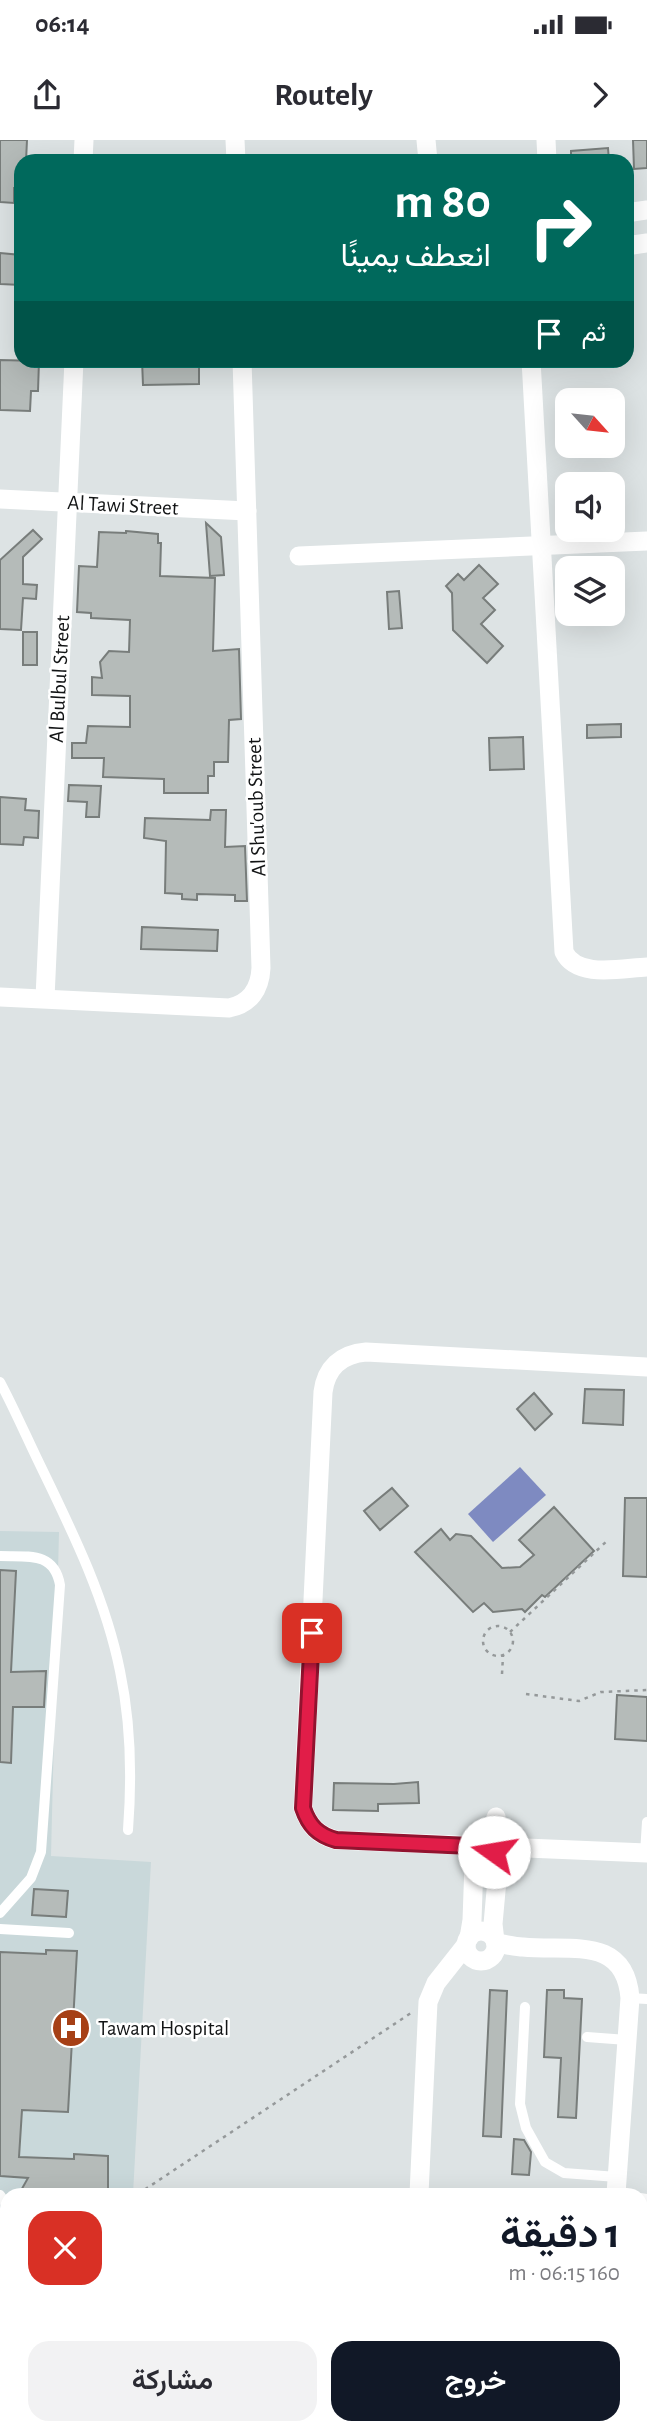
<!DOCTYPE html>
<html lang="ar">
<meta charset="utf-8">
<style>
:root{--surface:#fff;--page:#f2f2f3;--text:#2b2b33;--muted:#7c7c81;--accent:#111827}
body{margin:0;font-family:"Alegreya Sans",Vazirmatn,sans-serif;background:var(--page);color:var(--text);direction:rtl;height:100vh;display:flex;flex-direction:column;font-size:26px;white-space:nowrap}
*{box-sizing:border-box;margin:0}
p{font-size:23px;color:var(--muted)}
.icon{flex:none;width:38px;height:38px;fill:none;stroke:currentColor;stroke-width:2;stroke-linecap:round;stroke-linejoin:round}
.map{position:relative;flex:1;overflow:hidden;direction:ltr}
.sheet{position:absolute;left:0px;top:2048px;width:648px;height:247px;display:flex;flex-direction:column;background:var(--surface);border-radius:21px 21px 0 0;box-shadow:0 7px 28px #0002;direction:rtl}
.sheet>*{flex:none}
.top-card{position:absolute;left:14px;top:14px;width:620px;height:214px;border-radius:21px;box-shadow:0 7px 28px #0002;direction:rtl;background:#00695c;color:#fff;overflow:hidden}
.needle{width:46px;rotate:117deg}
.tools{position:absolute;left:555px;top:248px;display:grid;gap:14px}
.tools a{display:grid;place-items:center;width:70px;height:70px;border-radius:14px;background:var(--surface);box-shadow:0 7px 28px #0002;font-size:35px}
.pin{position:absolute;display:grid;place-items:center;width:60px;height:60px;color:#fff;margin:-30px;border-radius:14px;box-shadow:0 4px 10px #0006}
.me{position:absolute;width:77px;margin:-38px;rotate:283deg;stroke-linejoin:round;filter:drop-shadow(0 0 5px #0008)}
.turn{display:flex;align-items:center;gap:24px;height:147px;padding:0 28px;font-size:32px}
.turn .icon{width:91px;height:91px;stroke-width:2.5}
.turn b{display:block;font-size:49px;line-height:60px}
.then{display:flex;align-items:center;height:66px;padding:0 28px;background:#0003;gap:14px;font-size:26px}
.round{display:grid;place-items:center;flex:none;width:74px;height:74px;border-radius:21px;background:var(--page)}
.summary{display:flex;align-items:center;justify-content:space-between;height:119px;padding:0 28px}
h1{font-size:42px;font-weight:600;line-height:52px;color:var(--accent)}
.action{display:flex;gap:14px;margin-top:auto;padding:14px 28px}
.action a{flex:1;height:80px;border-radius:21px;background:var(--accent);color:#fff;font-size:28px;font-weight:600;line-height:80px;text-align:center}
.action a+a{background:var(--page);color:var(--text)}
.status{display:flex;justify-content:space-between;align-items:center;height:49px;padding:0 35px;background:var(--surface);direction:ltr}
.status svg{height:19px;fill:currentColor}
header{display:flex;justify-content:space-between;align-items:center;height:91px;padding:0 28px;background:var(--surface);font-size:32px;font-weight:600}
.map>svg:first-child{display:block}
.built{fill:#c9d8da}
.water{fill:#7e8ac1}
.building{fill:#b5bbb9;stroke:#787d7b;stroke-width:2}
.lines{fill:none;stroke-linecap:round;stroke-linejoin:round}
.path{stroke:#95999a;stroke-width:2.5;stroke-dasharray:3.5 5;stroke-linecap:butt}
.lane{stroke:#fff;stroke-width:10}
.street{stroke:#fff;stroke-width:19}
.secondary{stroke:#fff;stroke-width:26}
.route-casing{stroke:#92132f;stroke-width:18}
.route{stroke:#e11d48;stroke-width:12}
.labels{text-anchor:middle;stroke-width:5;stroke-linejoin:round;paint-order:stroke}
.street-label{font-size:21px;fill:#121415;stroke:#fff}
.poi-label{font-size:21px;fill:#121415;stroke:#fff;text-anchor:start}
</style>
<div class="status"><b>06:14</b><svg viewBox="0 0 49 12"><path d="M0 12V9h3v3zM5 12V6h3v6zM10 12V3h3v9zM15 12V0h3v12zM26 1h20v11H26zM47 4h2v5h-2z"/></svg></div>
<header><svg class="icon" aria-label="forward" viewBox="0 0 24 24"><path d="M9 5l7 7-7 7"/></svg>Routely<svg class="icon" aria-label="share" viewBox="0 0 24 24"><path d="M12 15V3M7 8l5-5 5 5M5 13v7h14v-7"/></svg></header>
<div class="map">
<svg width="647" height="2294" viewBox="0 0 647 2294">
<rect width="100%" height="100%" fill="#dde3e4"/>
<!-- built -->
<polygon class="built" points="0,1391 59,1392 51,1716 151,1722 133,2054 7,2054 7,2287 28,2287 28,2294 0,2294"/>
<!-- water -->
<polygon class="water" points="520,1327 546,1355 493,1402 468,1374"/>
<!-- building -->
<g class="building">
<polygon points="0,0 27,0 26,21 21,21 21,48 14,48 14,63 0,62"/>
<polygon points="633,0 647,0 647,28 634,29"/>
<polygon points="608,8 609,21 571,21 571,11"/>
<polygon points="0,113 21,115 21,145 0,144"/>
<polygon points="0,220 39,221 38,251 31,251 30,271 0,270"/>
<polygon points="142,220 199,220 199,244 143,245"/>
<polygon points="206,383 221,397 224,435 210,436"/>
<polygon points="33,390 42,399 23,417 23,444 37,445 36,459 23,458 21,490 0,489 0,420"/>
<polygon points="126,391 158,394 158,403 161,403 160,436 215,438 213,511 239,509 241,579 229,580 228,622 214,622 214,636 208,636 208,653 164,653 164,639 103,637 104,618 72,618 72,603 86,603 88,586 130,587 130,556 92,555 92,537 102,538 100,522 109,511 129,512 130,480 91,478 91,473 77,472 79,426 97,427 99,392 126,393"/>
<polygon points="479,425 498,444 483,458 495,470 481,484 503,506 487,523 453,490 452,453 446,446 458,434 464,440"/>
<polygon points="399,451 402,488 389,489 387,452"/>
<rect x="23" y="492" width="14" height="33"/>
<polygon points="621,584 621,597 587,598 587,585"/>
<polygon points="523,597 524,629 490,630 489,598"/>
<polygon points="69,645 101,646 99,677 86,677 87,662 68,661"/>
<polygon points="0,657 26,659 25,670 39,671 38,698 24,697 23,705 0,704"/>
<polygon points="211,670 226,670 225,707 245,706 247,761 235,761 235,755 197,754 197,760 182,759 182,754 165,753 166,701 144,698 145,678 210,680"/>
<polygon points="142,787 218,790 217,811 141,809"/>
<polygon points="585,1249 624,1250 623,1285 583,1283"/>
<polygon points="534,1253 552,1274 535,1290 517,1269"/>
<polygon points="392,1348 408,1366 380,1390 364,1371"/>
<polygon points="625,1358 647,1358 647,1437 623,1436"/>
<polygon points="554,1367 594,1411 545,1457 542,1455 525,1472 522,1469 493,1472 484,1463 473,1472 415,1412 441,1389 450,1400 456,1394 471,1396 502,1428 520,1427 534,1415 519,1400"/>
<polygon points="0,1430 16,1431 11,1532 46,1531 44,1567 13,1567 11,1623 0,1622"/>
<polygon points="617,1555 647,1557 647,1601 615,1599"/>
<polygon points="418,1642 419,1663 378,1664 378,1671 333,1670 334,1643 394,1644"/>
<polygon points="34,1749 68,1751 66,1777 32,1775"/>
<polygon points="46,1810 77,1811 68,1972 22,1970 19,2017 74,2019 74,2014 108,2016 108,2054 19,2054 28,2038 0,2036 0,1812 46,1814"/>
<polygon points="490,1850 507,1851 501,1997 483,1996"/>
<polygon points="547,1850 564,1850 564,1858 582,1859 576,1978 558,1977 561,1918 544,1917"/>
<polygon points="514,1999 524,2000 531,2012 529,2035 512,2034"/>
</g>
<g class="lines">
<!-- path -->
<g class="path">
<circle cx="498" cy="1501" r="15"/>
<polyline points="510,1492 609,1399"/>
<polyline points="502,1534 503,1516"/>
<polyline points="526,1554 579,1561 601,1552 647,1550"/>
<polyline points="138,2054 411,1873"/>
</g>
<!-- lane -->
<g class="lane">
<path d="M0,1242C16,1272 29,1303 44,1333C75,1397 106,1461 120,1531C131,1583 132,1637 128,1690"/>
<path d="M0,1416C27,1417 54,1411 60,1445L41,1712L31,1738L0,1773"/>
<polyline points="645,1713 647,1682"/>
<polyline points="0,1789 69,1793"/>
<polyline points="630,1858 647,1859"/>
<polyline points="525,1867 520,1964 526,1988 545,2022 564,2033 617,2037"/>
<polyline points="587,1897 627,1900"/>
<polyline points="0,2055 6,2064 6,2071 2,2121"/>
<polyline points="640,2058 647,2059"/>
</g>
<!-- street -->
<g class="street">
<polyline points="235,0 236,21"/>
<polyline points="426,0 428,21"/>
<polyline points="546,0 547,21"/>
<polyline points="83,21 84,0"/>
<polyline points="626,73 647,70"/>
<polyline points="626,106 647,103"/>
<path d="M531,220L564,812C577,839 622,828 647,827"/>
<polyline points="0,359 247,371"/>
<polyline points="299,416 647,401"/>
<path d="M0,857L229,868C250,864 260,849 261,828L242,220"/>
<polyline points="45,858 74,220"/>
<path d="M647,1227L366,1212C341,1214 326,1228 323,1252L303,1668C309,1686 318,1695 336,1700L647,1713"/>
<circle cx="481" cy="1806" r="15"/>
<polyline points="469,1798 472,1780 474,1724 484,1694"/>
<polyline points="495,1801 493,1784 498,1729 493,1698 496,1677"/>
<path d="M496,1803C505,1804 514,1807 523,1807C568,1812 625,1794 630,1858L616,2054"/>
<polyline points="419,2054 428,1862 436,1843 466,1805"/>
</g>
<!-- secondary -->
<g class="secondary">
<polyline points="0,2121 7,2122"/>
<polyline points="640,2253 647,2254"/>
<polyline points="28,2294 28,2287"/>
</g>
</g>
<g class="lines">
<defs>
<path id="route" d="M312,1493L303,1668C309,1686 318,1695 336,1700L493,1707L494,1712"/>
</defs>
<!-- route casing -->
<use href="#route" class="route-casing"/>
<!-- route -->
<use href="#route" class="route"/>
</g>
<!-- icons -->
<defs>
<symbol id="hospital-disc" viewBox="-11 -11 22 22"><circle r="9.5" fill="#a64016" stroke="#fff"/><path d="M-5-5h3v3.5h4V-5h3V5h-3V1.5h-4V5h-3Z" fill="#fff"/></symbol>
</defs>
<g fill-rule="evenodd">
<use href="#hospital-disc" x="49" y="1866" width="44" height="44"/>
</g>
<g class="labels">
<!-- street labels -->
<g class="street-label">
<text transform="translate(123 365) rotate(3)" y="7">Al Tawi Street</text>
<text transform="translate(59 539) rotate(-87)" y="7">Al Bulbul Street</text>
<text transform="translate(256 667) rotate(-92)" y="7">Al Shu'oub Street</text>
</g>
<!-- poi labels -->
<g class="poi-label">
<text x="98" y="1895">Tawam Hospital</text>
</g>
</g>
</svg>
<div class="tools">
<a><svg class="needle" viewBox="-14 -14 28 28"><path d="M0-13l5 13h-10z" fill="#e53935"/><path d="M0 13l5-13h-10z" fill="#7c7c81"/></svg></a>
<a><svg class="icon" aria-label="sound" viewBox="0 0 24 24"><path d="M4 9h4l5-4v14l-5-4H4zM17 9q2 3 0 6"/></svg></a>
<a><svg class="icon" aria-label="layers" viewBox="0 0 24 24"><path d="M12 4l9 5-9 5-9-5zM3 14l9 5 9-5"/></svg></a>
</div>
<div class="pin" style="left:312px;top:1493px;background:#d93025"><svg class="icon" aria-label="arrive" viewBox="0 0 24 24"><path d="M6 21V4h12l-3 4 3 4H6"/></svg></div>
<svg class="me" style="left:494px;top:1712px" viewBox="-20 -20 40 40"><circle r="19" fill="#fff"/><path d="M0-13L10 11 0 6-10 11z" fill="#e11d48"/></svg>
<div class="top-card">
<div class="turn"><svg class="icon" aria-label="right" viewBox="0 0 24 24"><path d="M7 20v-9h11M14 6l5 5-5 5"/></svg><div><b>80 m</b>انعطف يمينًا</div></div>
<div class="then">ثم<svg class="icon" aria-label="arrive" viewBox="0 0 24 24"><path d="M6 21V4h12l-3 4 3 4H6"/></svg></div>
</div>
<section class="sheet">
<div class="summary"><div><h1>1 دقيقة</h1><p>160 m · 06:15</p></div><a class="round" style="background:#d93025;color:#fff"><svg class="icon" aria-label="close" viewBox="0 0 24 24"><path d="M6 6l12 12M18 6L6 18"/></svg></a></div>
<div class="action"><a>خروج</a><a>مشاركة</a></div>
</section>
</div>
